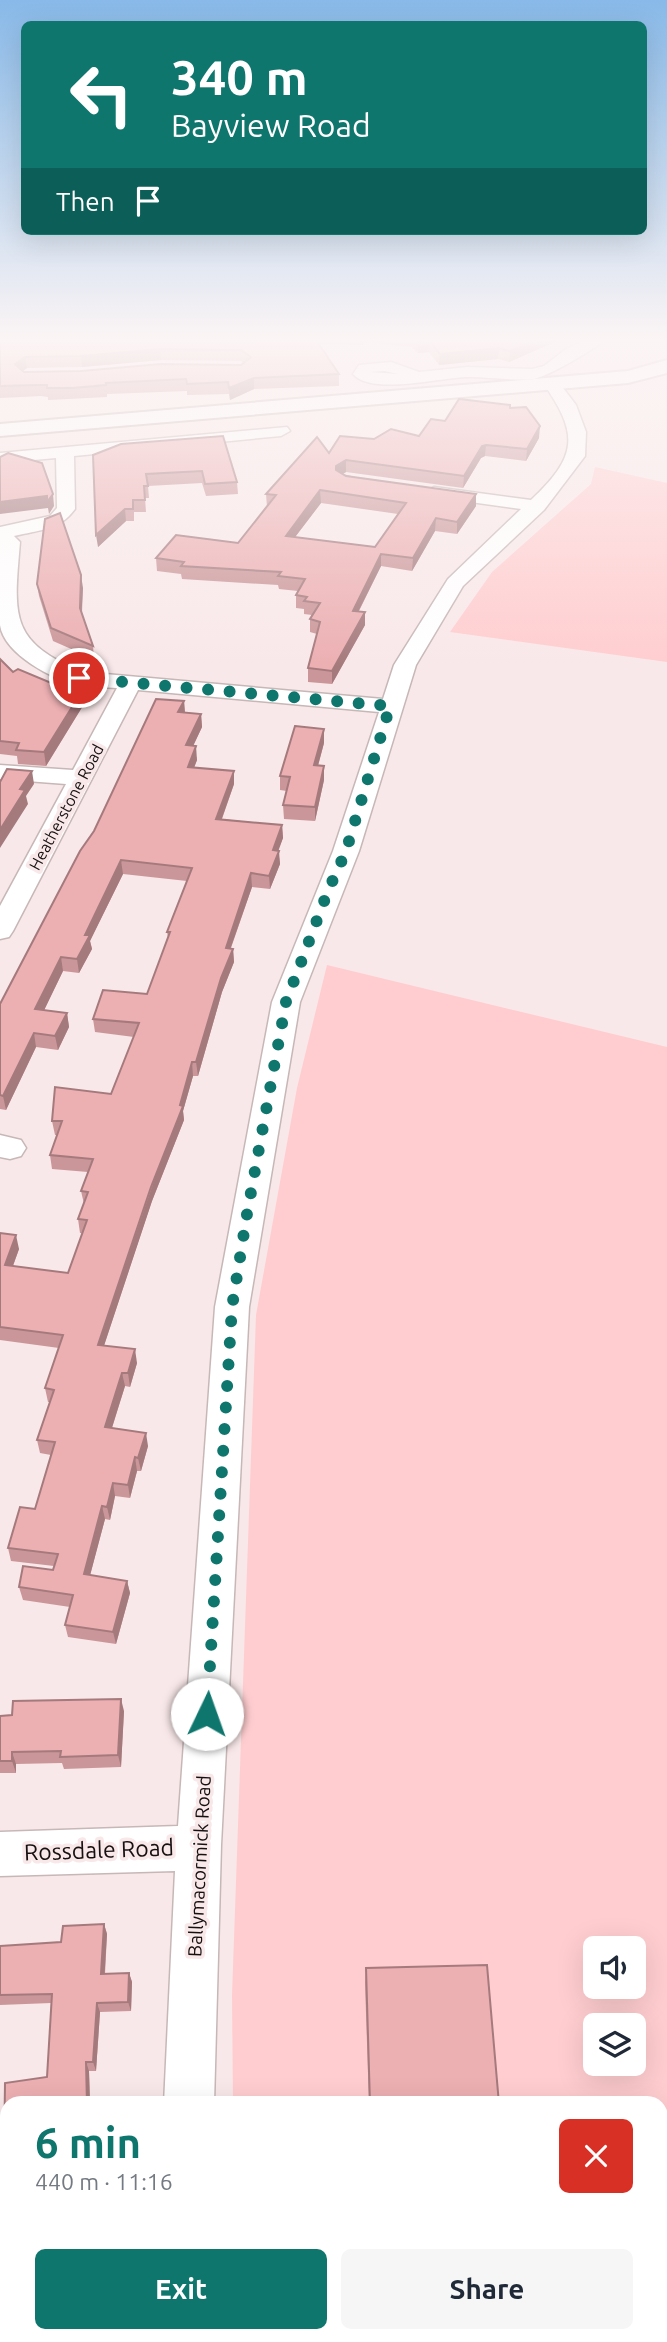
<!DOCTYPE html>
<meta charset="utf-8">
<style>
:root{--surface:#fff;--page:#f6f6f7;--text:#1f2937;--muted:#747a83;--accent:#0f766e}
body{margin:0;font-family:Ubuntu,sans-serif;background:var(--page);color:var(--text);height:100vh;display:flex;flex-direction:column;font-size:26px;white-space:nowrap}
*{box-sizing:border-box;margin:0}
p{font-size:23px;color:var(--muted)}
.icon{flex:none;width:38px;height:38px;fill:none;stroke:currentColor;stroke-width:2;stroke-linecap:round;stroke-linejoin:round}
.map{position:relative;flex:1;overflow:hidden}
.sheet{position:absolute;left:0px;top:2096px;width:668px;height:247px;display:flex;flex-direction:column;background:var(--surface);border-radius:21px 21px 0 0;box-shadow:0 7px 28px #0002}
.sheet>*{flex:none}
.guide{position:absolute;left:21px;top:21px;width:626px;height:214px;border-radius:10px;box-shadow:0 7px 28px #0002;background:#0f766e;color:#fff;overflow:hidden}
.fabs{position:absolute;left:583px;top:1936px;display:grid;gap:14px}
.fabs a{display:grid;place-items:center;width:63px;height:63px;border-radius:10px;background:var(--surface);box-shadow:0 7px 28px #0002;font-size:35px}
.pin{position:absolute;display:grid;place-items:center;width:60px;height:60px;color:#fff;margin:-30px;border:4px solid #fff;border-radius:50%;box-shadow:0 2px 7px #0007}
.me{position:absolute;width:77px;margin:-38px;rotate:3deg;stroke-linejoin:round;filter:drop-shadow(0 0 5px #0008)}
.turn{display:flex;align-items:center;gap:24px;height:147px;padding:0 35px;font-size:32px}
.turn .icon{width:91px;height:91px;stroke-width:2.5}
.turn b{display:block;font-size:49px;line-height:60px}
.then{display:flex;align-items:center;height:66px;padding:0 35px;background:#0003;gap:14px;font-size:26px}
.round{display:grid;place-items:center;flex:none;width:74px;height:74px;border-radius:10px;background:var(--page)}
.head{display:flex;align-items:center;justify-content:space-between;height:119px;padding:0 35px}
h1{font-size:42px;font-weight:700;line-height:52px;color:var(--accent)}
.button{display:flex;gap:14px;margin-top:auto;padding:14px 35px}
.button a{flex:1;height:80px;border-radius:10px;background:var(--accent);color:#fff;font-size:28px;font-weight:700;line-height:80px;text-align:center}
.button a+a{background:var(--page);color:var(--text)}
.map>svg:first-child{display:block}
.green{fill:#ffcdcf;fill-rule:evenodd}
.lines{fill:none;stroke-linecap:round;stroke-linejoin:round}
.minor-casing{stroke:#c7b7b7;stroke-width:3}
.trunk-casing{stroke:#c7b7b7;stroke-width:4}
.minor{fill:#fff;fill-rule:evenodd}
.trunk{fill:#fff;fill-rule:evenodd}
.wall{fill:#cb9699;fill-rule:evenodd}
.shaded-wall{fill:#a57a7d}
.building{fill:#ecafb2;stroke:#a57a7d;stroke-width:2;fill-rule:evenodd}
.route{stroke:#0f766e;stroke-width:12;stroke-dasharray:0 21.6}
.labels{text-anchor:middle;stroke-width:7;stroke-linejoin:round;paint-order:stroke}
.far-street-label{font-size:16px;fill:#161011;stroke:#f9e8e9}
.street-label{font-size:19px;fill:#161011;stroke:#f9e8e9}
.near-street-label{font-size:23px;fill:#161011;stroke:#f9e8e9}
</style>
<div class="map">
<svg width="667" height="2342" viewBox="0 0 667 2342">
<rect width="100%" height="100%" fill="#f9e8e9"/>
<!-- green -->
<g class="green">
<polygon points="595,467 667,483 667,662 450,632 492,572 591,484"/>
<path d="M327,965L667,1047V2342H260L259,2336H662V2104H233L232,1995L256,1315L297,1088ZM595,1948H634V1986H595ZM595,2025H634V2063H595Z"/>
</g>
<g class="lines">
<defs>
<g id="minor">
<path d="M585,340H604C596,349 546,377 534,379C513,381 490,377 469,377C441,377 372,396 353,374L359,365L391,362L419,372L467,367L532,369L544,366L566,349ZM384,371L399,374L370,372Z"/>
<path d="M551,378L557,380L576,405L586,432L585,456L544,510L463,586L416,665L359,851L300,1002L249,1307L221,1845L214,2104H164L175,1871L0,1876V1832L178,1826L215,1307L272,1002L333,851L379,712L138,690L13,931L9,937L0,939V906L66,784L0,779V765L73,770L117,688C105,687 92,687 79,685C53,680 4,654 0,625C0,594 0,559 0,527L50,516L57,508L56,458L0,463V453L287,427L290,431L281,436L74,456L75,509C59,531 39,530 14,536L20,542C14,615 8,642 83,672L383,699L394,665L448,579L521,509L434,497L425,492L434,487L531,500C578,456 579,434 543,383Z"/>
<polygon points="0,1135 21,1140 26,1148 21,1156 10,1159 0,1157"/>
<polygon points="183,2336 237,2336 238,2342 184,2342"/>
</g>
<polygon id="trunk" points="667,360 667,373 628,383 0,436 0,424 628,371"/>
</defs>
<!-- minor casing -->
<use href="#minor" class="minor-casing"/>
<!-- trunk casing -->
<use href="#trunk" class="trunk-casing"/>
<!-- minor -->
<use href="#minor" class="minor"/>
<!-- trunk -->
<use href="#trunk" class="trunk"/>
</g>
<!-- wall -->
<g class="wall">
<path d="M0,340H559L509,362L498,359L439,365L429,352L418,353L412,347L364,342L363,345L319,344L339,374V386L254,389L230,400L229,394L187,395V391L107,394V397L48,400V397L41,396L0,398ZM161,360L241,361L243,363L241,365L81,371L24,372L23,371L27,368L82,367Z"/>
<path d="M510,408L539,438L526,461L485,456L481,458L463,488L346,472L343,474L476,506L457,534L435,531L412,571L381,566L359,611L365,612V625L332,684L308,682V668L317,634L310,632V619L312,615L304,614V609L296,608V595L298,591L279,589L278,585L182,579L181,574L157,571L156,558L238,543L267,507L266,494L329,453L374,439L419,436L445,421ZM321,503L398,514L375,547L295,537Z"/>
<polygon points="121,444 237,482 238,494 206,496 202,483 148,486 149,498 145,498 146,512 134,512 134,521 126,521 98,547"/>
<polygon points="37,584 83,588 82,613 93,646 94,659 53,641 39,596"/>
<polygon points="0,659 13,672 84,704 46,766 18,764 17,756 0,754"/>
<polygon points="184,701 185,713 201,714 202,727 193,746 197,760 194,768 234,784 222,819 282,825 283,838 278,850 280,864 270,889 252,887 231,948 233,949 234,962 222,992 198,1076 193,1076 183,1111 184,1120 152,1201 104,1345 137,1363 130,1387 125,1386 112,1428 148,1446 141,1471 137,1471 130,1498 115,1496 110,1520 105,1519 90,1575 127,1581 130,1593 116,1644 68,1637 65,1625 70,1607 23,1600 19,1587 53,1570 54,1566 11,1561 8,1548 35,1509 51,1455 40,1453 37,1440 50,1402 48,1402 45,1388 59,1348 0,1340 0,1233 19,1249 13,1266 68,1273 82,1233 80,1233 78,1219 84,1204 81,1191 88,1172 52,1169 50,1155 57,1135 55,1135 52,1121 111,1094 134,1037 95,1032 93,1019 147,994 168,938 167,932 187,881 123,874 90,941 92,949 79,973 63,971 44,1010 67,1013 69,1027 58,1050 36,1047 6,1110 0,1109 0,1004"/>
<polygon points="324,743 318,766 324,766 324,780 315,821 284,819 283,805 287,791 280,790 280,776"/>
<polygon points="124,1711 121,1767 64,1769 62,1763 16,1764 16,1773 0,1773 0,1716"/>
<polygon points="104,1924 107,1934 105,1974 129,1973 132,1982 131,2011 100,2012 96,2071 89,2071 90,2104 7,2104 7,2164 4,2159 5,2083 47,2077 51,2003 0,2005 0,1946 61,1942 63,1926"/>
<polygon points="366,1968 499,2104 369,2104 365,1983"/>
<polygon points="483,2336 558,2336 559,2342 483,2342"/>
</g>
<!-- shaded-wall -->
<g class="shaded-wall">
<polygon points="536,340 559,340 509,362 510,351"/>
<polygon points="430,341 429,352 418,353 418,342"/>
<polygon points="499,348 498,359 439,365 440,354"/>
<polygon points="160,349 161,360 82,367 81,356"/>
<polygon points="25,357 27,368 17,375 15,364"/>
<polygon points="254,378 254,389 230,400 229,388"/>
<polygon points="540,426 539,438 526,461 527,449"/>
<polygon points="486,445 485,456 481,458 463,488 464,476 482,446"/>
<polygon points="346,460 346,472 336,478 336,466"/>
<polygon points="320,490 321,503 286,549 286,536"/>
<polygon points="53,494 54,506 49,514 48,508 0,514 0,502"/>
<polygon points="476,494 476,506 457,534 457,522"/>
<polygon points="125,509 126,521 98,547 96,535"/>
<polygon points="436,518 435,531 412,571 413,558"/>
<polygon points="381,554 381,566 352,624 353,611"/>
<polygon points="81,575 83,588 81,621 80,608"/>
<polygon points="365,612 365,625 332,684 332,671"/>
<polygon points="82,691 84,704 46,766 44,752"/>
<polygon points="184,701 185,714 178,712"/>
<polygon points="201,714 202,727 187,759 186,745"/>
<polygon points="324,729 324,743 314,780 314,765"/>
<polygon points="196,746 197,760 189,780 188,767"/>
<polygon points="324,766 324,780 315,821 315,807"/>
<polygon points="32,771 34,784 26,796 28,804 0,848 0,830 20,789"/>
<polygon points="234,771 234,784 217,832 216,819"/>
<polygon points="282,825 283,838 274,863 273,850"/>
<polygon points="279,851 280,864 270,889 269,876"/>
<polygon points="121,860 123,874 90,941 92,949 79,973 77,959 85,935"/>
<polygon points="251,873 252,887 226,961 226,948"/>
<polygon points="233,949 234,962 222,992 198,1076 196,1062 221,978"/>
<polygon points="61,957 63,971 38,1023 35,1009"/>
<polygon points="67,1013 69,1027 58,1050 55,1036"/>
<polygon points="34,1033 36,1047 6,1110 3,1096"/>
<polygon points="192,1062 193,1076 183,1111 184,1120 152,1201 100,1358 98,1345 180,1105"/>
<polygon points="16,1235 19,1249 8,1279 5,1265"/>
<polygon points="135,1349 137,1363 130,1387 128,1373"/>
<polygon points="122,1373 125,1386 108,1440 105,1427"/>
<polygon points="146,1433 148,1446 141,1471 138,1458"/>
<polygon points="135,1457 137,1471 130,1498 128,1485"/>
<polygon points="113,1483 115,1496 110,1520 107,1507"/>
<polygon points="102,1506 105,1519 87,1587 84,1574"/>
<polygon points="127,1581 130,1593 116,1644 113,1632"/>
<polygon points="121,1699 124,1711 121,1767 118,1755"/>
<polygon points="12,1752 16,1764 16,1773 12,1761"/>
<polygon points="104,1924 107,1934 104,1983 101,1974"/>
<polygon points="129,1973 132,1982 131,2011 128,2002"/>
<polygon points="97,2003 100,2012 96,2071 93,2062"/>
<polygon points="86,2062 89,2071 90,2104 87,2104"/>
</g>
<!-- building -->
<g class="building">
<path d="M0,340H316L339,374L254,378L229,388L228,382L187,384L186,379L106,383V385L72,388H47V385H39L0,386ZM160,349L241,350L251,357L241,365L160,364L81,371L24,372L15,364L25,357L81,356Z"/>
<polygon points="416,340 536,340 510,351 499,348 440,354 430,341 418,342"/>
<path d="M459,399L510,405V408L526,407L540,426L527,449L486,445L482,446L464,476L346,460L336,466V470L346,476L476,494L457,522L436,518L413,558L381,554L353,611L365,612L332,671L308,668L320,622L310,619L320,603L304,601L307,597L296,595L305,579L278,576L281,572L181,566L184,562L156,558L176,535L238,543L276,495L266,494L317,437L329,453L340,436L374,439L391,429L419,436L431,419L445,421ZM320,490L406,503L375,547L286,536Z"/>
<polygon points="223,436 237,482 205,484 202,471 146,474 148,486 144,486 145,500 133,500 133,509 125,509 96,535 93,455 121,444"/>
<polygon points="8,453 42,463 53,494 47,502 47,496 0,502 0,457"/>
<polygon points="60,513 81,575 80,608 93,646 51,628 37,584 45,519"/>
<polygon points="0,659 13,672 18,669 56,685 82,691 44,752 16,750 19,743 0,741"/>
<polygon points="156,699 184,701 178,712 201,714 186,745 196,746 188,767 234,771 216,819 282,825 273,850 279,851 269,876 251,873 226,948 233,949 221,978 196,1062 192,1062 180,1105 183,1106 151,1187 98,1345 135,1349 128,1373 122,1373 105,1427 146,1433 138,1458 135,1457 128,1485 113,1483 107,1507 102,1506 84,1574 127,1581 113,1632 65,1625 73,1595 19,1587 23,1566 53,1570 58,1554 8,1548 20,1507 35,1509 55,1442 37,1440 54,1390 45,1388 63,1335 0,1327 0,1233 16,1235 5,1265 68,1273 87,1220 78,1219 88,1192 81,1191 93,1159 50,1155 62,1121 52,1121 55,1087 111,1094 139,1023 93,1019 103,990 147,994 170,932 167,932 192,868 121,860 85,935 90,935 77,959 61,957 35,1009 67,1013 55,1036 34,1033 3,1096 0,1095 0,1004 80,851 94,831"/>
<polygon points="295,726 324,729 314,765 324,766 315,807 283,805 290,777 280,776"/>
<polygon points="7,769 32,771 20,789 25,790 0,830 0,782"/>
<polygon points="121,1699 118,1755 60,1757 61,1751 12,1752 12,1761 0,1761 0,1716 12,1715 13,1701"/>
<polygon points="104,1924 101,1974 129,1973 128,2002 97,2003 93,2062 86,2062 87,2104 7,2104 7,2159 4,2159 5,2083 47,2077 52,1994 0,1995 0,1946 61,1942 63,1926"/>
<polygon points="487,1965 499,2104 370,2104 366,1968"/>
<polygon points="487,2336 558,2336 559,2342 487,2342"/>
</g>
<!-- sky -->
<linearGradient id="sky" x2="0" y2="1"><stop stop-color="#88b9e8"/><stop offset="0.51" stop-color="#fcf5f5"/><stop offset="1" stop-color="#fcf5f5" stop-opacity="0"/></linearGradient>
<rect width="667" height="667" fill="url(#sky)"/>
<g class="lines">
<!-- route -->
<polyline class="route" points="79,678 390,706 346,851 328,891 286,1002 247,1214 232,1307 207,1714"/>
</g>
<g class="labels">
<!-- far-street labels -->
<g class="far-street-label">
<text transform="translate(66 807) rotate(-62)" y="6">Heatherstone Road</text>
</g>
<!-- street labels -->
<g class="street-label">
<text transform="translate(199 1866) rotate(-87)" y="7">Ballymacormick Road</text>
</g>
<!-- near-street labels -->
<g class="near-street-label">
<text transform="translate(99 1850) rotate(-2)" y="8">Rossdale Road</text>
</g>
</g>
</svg>
<div class="fabs">
<a><svg class="icon" aria-label="sound" viewBox="0 0 24 24"><path d="M4 9h4l5-4v14l-5-4H4zM17 9q2 3 0 6"/></svg></a>
<a><svg class="icon" aria-label="layers" viewBox="0 0 24 24"><path d="M12 4l9 5-9 5-9-5zM3 14l9 5 9-5"/></svg></a>
</div>
<div class="pin" style="left:79px;top:678px;background:#d93025"><svg class="icon" aria-label="arrive" viewBox="0 0 24 24"><path d="M6 21V4h12l-3 4 3 4H6"/></svg></div>
<svg class="me" style="left:207px;top:1714px" viewBox="-20 -20 40 40"><circle r="19" fill="#fff"/><path d="M0-13L10 11 0 6-10 11z" fill="#0f766e"/></svg>
<div class="guide">
<div class="turn"><svg class="icon" aria-label="left" viewBox="0 0 24 24"><path d="M17 20v-9H6M10 6l-5 5 5 5"/></svg><div><b>340 m</b>Bayview Road</div></div>
<div class="then">Then<svg class="icon" aria-label="arrive" viewBox="0 0 24 24"><path d="M6 21V4h12l-3 4 3 4H6"/></svg></div>
</div>
<section class="sheet">
<div class="head"><div><h1>6 min</h1><p>440 m · 11:16</p></div><a class="round" style="background:#d93025;color:#fff"><svg class="icon" aria-label="close" viewBox="0 0 24 24"><path d="M6 6l12 12M18 6L6 18"/></svg></a></div>
<div class="button"><a>Exit</a><a>Share</a></div>
</section>
</div>
